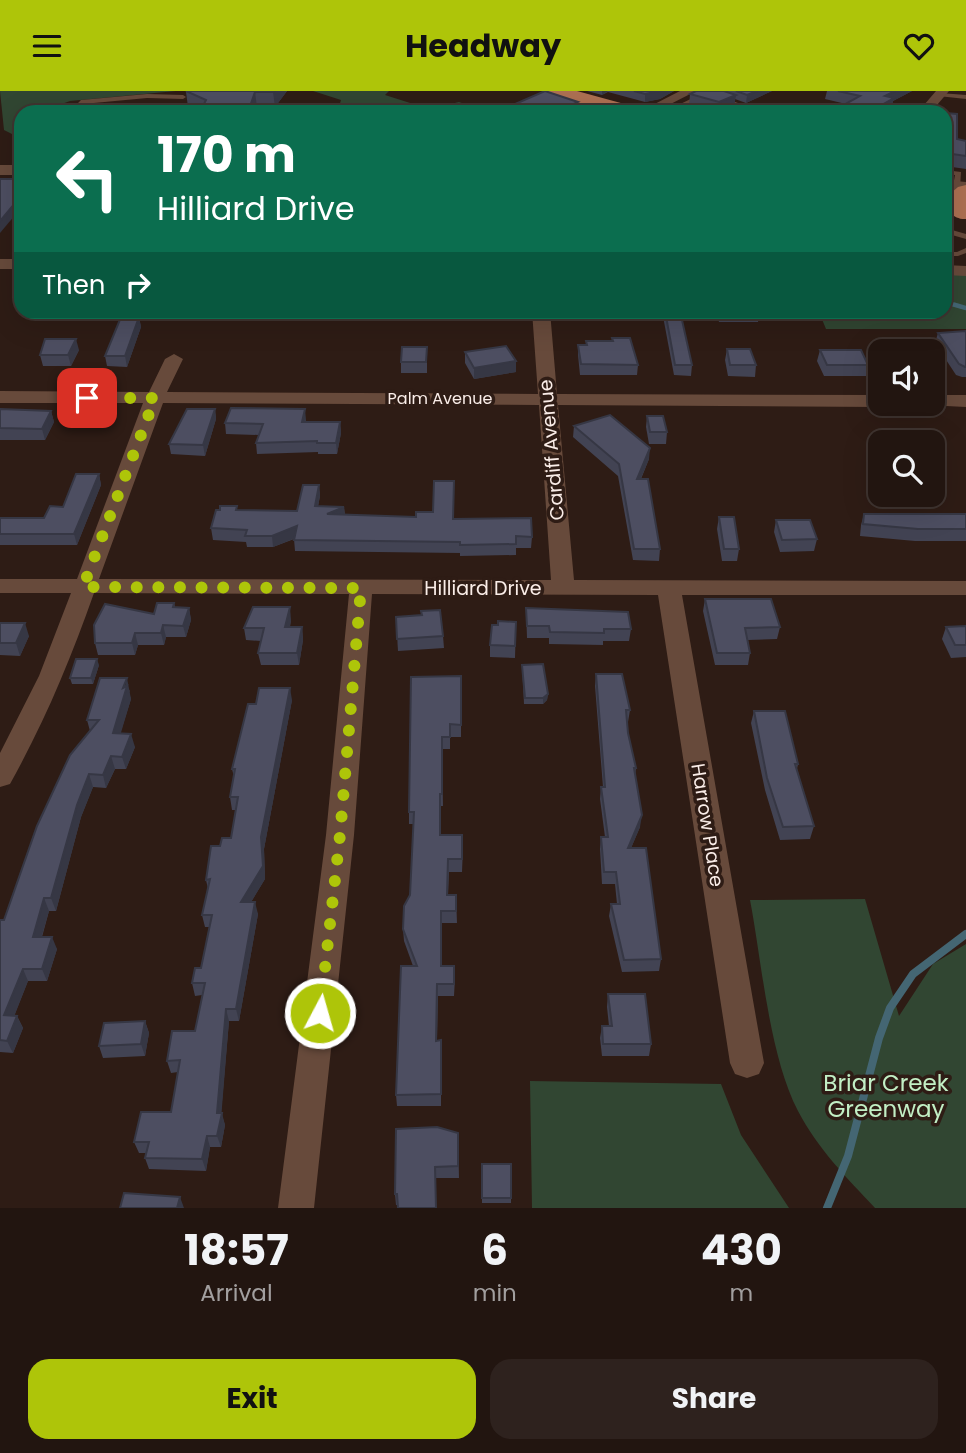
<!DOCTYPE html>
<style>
:root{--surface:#221510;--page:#2e221e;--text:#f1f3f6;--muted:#a29f9f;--line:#3f3430;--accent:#aec509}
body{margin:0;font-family:Poppins,sans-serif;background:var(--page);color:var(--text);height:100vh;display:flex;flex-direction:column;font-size:26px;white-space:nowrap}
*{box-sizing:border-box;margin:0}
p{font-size:23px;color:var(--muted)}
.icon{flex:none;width:38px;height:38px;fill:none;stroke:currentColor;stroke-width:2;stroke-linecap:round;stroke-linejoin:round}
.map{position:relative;height:1117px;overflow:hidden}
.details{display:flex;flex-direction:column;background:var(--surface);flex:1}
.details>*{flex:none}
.guide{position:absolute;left:14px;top:14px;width:938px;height:214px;border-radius:21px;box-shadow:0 7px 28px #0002,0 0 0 2px var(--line);background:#0b6e4f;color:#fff;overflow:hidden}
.buttons{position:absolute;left:868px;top:248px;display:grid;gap:14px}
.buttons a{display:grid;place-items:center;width:77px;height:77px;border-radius:14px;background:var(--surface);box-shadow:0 7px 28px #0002,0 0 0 2px var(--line);font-size:35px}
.pin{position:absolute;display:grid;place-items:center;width:60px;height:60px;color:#fff;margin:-30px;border-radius:14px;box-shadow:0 4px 10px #0006}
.me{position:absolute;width:77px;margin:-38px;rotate:6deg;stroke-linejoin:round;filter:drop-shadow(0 0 5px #0008)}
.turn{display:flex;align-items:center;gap:24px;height:147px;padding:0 28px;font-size:32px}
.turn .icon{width:91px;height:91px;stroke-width:2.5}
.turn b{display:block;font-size:49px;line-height:60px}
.then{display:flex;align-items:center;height:66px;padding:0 28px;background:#0003;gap:14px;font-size:26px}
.eta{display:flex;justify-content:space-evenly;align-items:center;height:119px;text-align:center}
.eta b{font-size:42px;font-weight:700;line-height:49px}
.button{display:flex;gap:14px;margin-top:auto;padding:14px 28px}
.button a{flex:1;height:80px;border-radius:21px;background:var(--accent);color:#111;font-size:28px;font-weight:700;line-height:80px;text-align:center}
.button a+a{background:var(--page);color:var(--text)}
header{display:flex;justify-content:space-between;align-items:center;height:91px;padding:0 28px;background:var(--accent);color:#111;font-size:32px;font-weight:700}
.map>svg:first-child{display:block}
.green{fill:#314632}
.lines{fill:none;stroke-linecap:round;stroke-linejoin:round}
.stream-far1{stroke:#446673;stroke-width:4.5}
.stream{stroke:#446673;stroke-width:8}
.service{fill:#674a3b;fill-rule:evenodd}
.minor{fill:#674a3b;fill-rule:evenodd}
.tertiary{fill:#674a3b;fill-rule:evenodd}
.primary{fill:#ad7052;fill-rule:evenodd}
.wall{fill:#424353}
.shaded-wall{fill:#363744}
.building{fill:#4d4e61;stroke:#363744;stroke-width:2}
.route{stroke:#aec509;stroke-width:12;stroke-dasharray:0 21.6}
.labels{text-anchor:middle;stroke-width:7;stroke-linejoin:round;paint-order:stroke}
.far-street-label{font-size:16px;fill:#faede8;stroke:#2e1c15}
.street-label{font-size:19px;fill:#faede8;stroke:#2e1c15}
.near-park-label{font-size:23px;fill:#c2efc5;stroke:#2e1c15}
</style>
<header><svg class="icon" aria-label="menu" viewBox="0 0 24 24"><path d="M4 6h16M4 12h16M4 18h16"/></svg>Headway<svg class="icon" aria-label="heart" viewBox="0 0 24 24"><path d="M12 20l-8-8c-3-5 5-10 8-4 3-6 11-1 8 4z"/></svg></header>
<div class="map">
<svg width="966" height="1117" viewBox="0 0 966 1117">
<rect width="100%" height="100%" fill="#2e1c15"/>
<!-- green -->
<g class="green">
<polygon points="0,0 176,0 70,10 45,19 45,21 21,21 21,43 12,43 4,39"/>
<polygon points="313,0 389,0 385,4 429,18 459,11 488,21 505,17 520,21 232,21 234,16 339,16 341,9"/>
<polygon points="945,183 966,183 966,238 826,238 819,221 945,220"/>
<path d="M865,808L899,925L933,873L966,853V1117H875C847,1087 817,1057 798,1020C769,964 762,872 750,809Z"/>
<polygon points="530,990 721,993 741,1044 789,1117 532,1117"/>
</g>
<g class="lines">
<!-- stream-far1 -->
<polyline class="stream-far1" points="945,211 966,217"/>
<!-- stream -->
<polyline class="stream" points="827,1117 848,1065 879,947 890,917 913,883 966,843"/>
<!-- service -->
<g class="service">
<polygon points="703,2 708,3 675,19 670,18"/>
<polygon points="940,2 966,4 966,8 938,5"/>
<polygon points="147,3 183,4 186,6 183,8 147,7 83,13 75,21 69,21 81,9"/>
<polygon points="720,7 724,7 752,17 749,19 720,9"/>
<polygon points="945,79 961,81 960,97 953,95 955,84 945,83"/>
<polygon points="945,137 966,143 966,148 945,142"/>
<polygon points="966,157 966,162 958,165 945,165 945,161 957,161"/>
</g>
<!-- minor -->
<g class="minor">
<polygon points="680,0 696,0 655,21 639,21"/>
<polygon points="936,0 949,0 931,21 918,21"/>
<rect x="0" y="168" width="21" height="10"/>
<polygon points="945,174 966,175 966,185 945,184"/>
<path d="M532,220H550L557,303L880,304V313H887L880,316L558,314L574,489L966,490V504H682L764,972L759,983L747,987L735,983L730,972L658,504L372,503L354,744L314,1117H278L326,744L349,503L94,502C70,570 45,630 10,693L0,696V662L39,585L71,502H0V488H77L143,312H0V300L149,301L165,268L174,263L183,268L167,301L538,303ZM163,312L539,314L551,489L99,488Z"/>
<polygon points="933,304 966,304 966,316 926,314 933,313"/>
</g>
<!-- tertiary -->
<g class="tertiary">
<rect x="0" y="74" width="21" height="10"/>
<polygon points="945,89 966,91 966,101 945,99"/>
</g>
<!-- primary -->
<g class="primary">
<polygon points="545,0 577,0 639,17 642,21 610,21 548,4"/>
<path d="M966,94V128C954,129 945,119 945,107L958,96Z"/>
</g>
</g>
<!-- wall -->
<g class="wall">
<polygon points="287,0 275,16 257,16 255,21 200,21 188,16 186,1"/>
<polygon points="587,0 674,0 660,8 645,11 608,1 602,4"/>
<polygon points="696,0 772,0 746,12 735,8 734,17 724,21 708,21 689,16 690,3"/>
<polygon points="827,0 912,0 893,10 891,18 886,21 831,21 846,13 825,8"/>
<polygon points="578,11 578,15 566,21 527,21 515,18 515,13"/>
<polygon points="945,22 957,48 966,50 966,78 945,75"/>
<polygon points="662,220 680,220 692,274 691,285 674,284"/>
<polygon points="716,220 784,220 784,223 759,223 758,231 719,231"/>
<polygon points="139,226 141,236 127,276 107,275 105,265"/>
<polygon points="966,240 966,286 962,286 956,284 935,252 938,242"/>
<polygon points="612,247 638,274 637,284 580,284 578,264 578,254 586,254 586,250 612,250"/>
<polygon points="427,256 427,282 401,282 401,271"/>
<polygon points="727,258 756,274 755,286 728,285 725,269"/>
<polygon points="79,259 71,275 43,275 40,264"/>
<polygon points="820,259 868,274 866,285 824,285 817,270"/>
<polygon points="465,261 516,281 474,288 465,272"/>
<polygon points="0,318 51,320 54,331 45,349 0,349"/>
<polygon points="215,318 216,328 205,365 171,363 169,353"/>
<polygon points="647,325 667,341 666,353 649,353 646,336"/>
<polygon points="306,329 306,331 340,331 341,342 337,363 318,363 318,361 257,363 256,352 259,344 226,343 225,332"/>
<polygon points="574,335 649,368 641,388 660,458 659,470 633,469 618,385 573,346"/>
<polygon points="99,383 101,394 77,454 0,454 0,427 44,427 63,416"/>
<polygon points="319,394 320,405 318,415 344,416 345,424 454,428 532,446 531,457 516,457 516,464 460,465 460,462 295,460 294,448 273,456 247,456 246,451 213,449 211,437 220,419 297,420"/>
<polygon points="864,423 966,423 966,450 915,450 860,445 861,434"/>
<polygon points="719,426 739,458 737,470 722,470 717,438"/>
<polygon points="776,429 817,448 814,460 780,461 774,441"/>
<polygon points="705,508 780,536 777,548 748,549 750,562 748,574 715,574 703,520"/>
<polygon points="174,512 175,516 189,517 191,529 186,546 166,546 164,554 138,554 135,564 98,564 95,552"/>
<polygon points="526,517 631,538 629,550 603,550 603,554 549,553 549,547 527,547"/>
<polygon points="396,526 443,545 444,557 398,560"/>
<polygon points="291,529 290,536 302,536 303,549 299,574 261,574 258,562 261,550 246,549 244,537"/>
<polygon points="516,531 515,567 490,566 490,554 498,534"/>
<polygon points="0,532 29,545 20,565 0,564"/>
<polygon points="966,535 966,566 951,567 942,548 946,536"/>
<polygon points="99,574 93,593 72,593 70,587"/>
<polygon points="522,574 548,603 547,609 543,613 524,613"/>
<polygon points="596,583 630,619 628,631 627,631 628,642 636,677 635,685 640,736 631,757 661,868 659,880 622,881 609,825 611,813 617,813 615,793 602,793 600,758 601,746 605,746 600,708 601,696 603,696 595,595"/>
<polygon points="461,585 461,646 450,646 450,658 442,658 443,715 441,715 440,744 463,756 462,781 449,781 448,804 456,804 457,832 442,832 441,875 455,887 454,905 438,905 437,950 441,949 441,1015 397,1015 396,1004 413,875 404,850 403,838 410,804 414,733 409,733 409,721"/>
<polygon points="130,599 129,602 131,608 120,643 135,656 126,678 115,678 106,697 93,696 81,726 56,820 49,820 42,846 57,858 47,890 28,890 14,925 17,925 23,937 13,962 0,961 0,829 4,829 90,640 87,629"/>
<polygon points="292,609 264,758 265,788 251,811 258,823 239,930 229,930 221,1022 225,1034 221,1056 210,1056 206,1080 149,1078 145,1067 146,1062 139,1062 134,1051 171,1021 178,981 171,982 167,970 195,940 202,904 195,905 192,892 201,877 209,836 205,836 202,824 208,798 206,789 220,755 231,747 236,719 232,719 230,706 234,686 232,678 256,613"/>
<polygon points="754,620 798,673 797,678 814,735 810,748 780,749 765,699 751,632"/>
<polygon points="608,903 651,953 649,965 602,965 600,947 602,935 609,935 607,916"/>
<polygon points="145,930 149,942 145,965 103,967 99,955"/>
<polygon points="458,1042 459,1087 436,1087 397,1114 396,1114 395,1103"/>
<rect x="482" y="1073" width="29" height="39"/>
</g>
<!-- shaded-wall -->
<g class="shaded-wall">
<polygon points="274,0 287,0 275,16 273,1"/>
<polygon points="602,0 608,0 602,4"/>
<polygon points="659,0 674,0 660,8 645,11 645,3"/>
<polygon points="757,0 772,0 746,12 747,4"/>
<polygon points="895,0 912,0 893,10 891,18 886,21 869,21 885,5"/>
<polygon points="255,1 257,16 255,21 248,21"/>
<polygon points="736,4 734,17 724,21 718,21 719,11"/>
<polygon points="578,11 578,15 566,21 556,21"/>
<polygon points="21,105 21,117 0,142 0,130"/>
<polygon points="139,226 141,236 127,276 125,265"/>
<polygon points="76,248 79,259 71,275 68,264"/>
<polygon points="516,270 516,281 474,288 474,277"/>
<polygon points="215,318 216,328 205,365 203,354"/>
<polygon points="305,318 306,329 303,341 302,331"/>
<polygon points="51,320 54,331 45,349 42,338"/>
<polygon points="340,331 341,342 337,363 336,352"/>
<polygon points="650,357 649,368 636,399 637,388"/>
<polygon points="99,383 101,394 77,454 74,443"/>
<polygon points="319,394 320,405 316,427 315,415"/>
<polygon points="344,416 345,427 327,423"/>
<polygon points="297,435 298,446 273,456 272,445"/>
<polygon points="290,516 291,529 287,549 285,536"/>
<polygon points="189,517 191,529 186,546 183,535"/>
<polygon points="25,532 29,545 20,565 16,552"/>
<polygon points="163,534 166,546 164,554 161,542"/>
<polygon points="302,536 303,549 299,574 297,562"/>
<polygon points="135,542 138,554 135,564 132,552"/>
<polygon points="97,568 99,574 93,593 91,587"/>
<polygon points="127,587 131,608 117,655 113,642"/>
<polygon points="290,597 292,609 264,758 265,788 244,823 241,811 261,746"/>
<polygon points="548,603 547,609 543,613 543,607"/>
<polygon points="131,643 135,656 126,678 122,666"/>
<polygon points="111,665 115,678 106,697 103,684"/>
<polygon points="89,683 93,696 81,726 56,820 51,807 77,714"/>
<polygon points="642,724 640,736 626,769 628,757"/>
<polygon points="44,807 49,820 38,858 33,846"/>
<polygon points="255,811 258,823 239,930 236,918"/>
<polygon points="52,846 57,858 47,890 42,878"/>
<polygon points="23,878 28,890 10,936 4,924"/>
<polygon points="226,918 229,930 221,1028 222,1022 225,1034 221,1056 217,1045 217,1022"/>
<polygon points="17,925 23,937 13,962 7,950"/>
<polygon points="145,930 149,942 145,965 141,953"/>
<polygon points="207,1045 210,1056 206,1080 202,1068"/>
<polygon points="180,1106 184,1117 177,1117"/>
</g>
<!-- building -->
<g class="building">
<polygon points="186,0 274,0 273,1 255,1 248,21 200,21 206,9"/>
<polygon points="545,0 578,11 556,21 544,21 515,13"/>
<polygon points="634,0 659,0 645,3"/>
<polygon points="696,0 724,0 736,4 719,11 690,3"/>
<polygon points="736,0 757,0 747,4"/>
<polygon points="838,0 895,0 885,5 894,7 869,21 831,21 860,5"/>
<polygon points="945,22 957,23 957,48 966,50 966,65 945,62"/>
<polygon points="0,88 21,88 21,105 0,130"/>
<polygon points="665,220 680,220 692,274 675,274"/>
<polygon points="720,220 759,220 759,222 721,222"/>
<polygon points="121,226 139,226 125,265 105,265"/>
<polygon points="966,240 966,276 965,276 959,273 938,242"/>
<polygon points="612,247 630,247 638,274 581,273 578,254 587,254 586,250 613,250"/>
<polygon points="45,248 76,248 68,264 40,264"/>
<polygon points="506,255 516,270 474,277 465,261"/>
<polygon points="402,256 427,256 426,271 401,271"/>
<polygon points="727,258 750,258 756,274 730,274"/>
<polygon points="820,259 861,259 868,274 827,274"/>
<polygon points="231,317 305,318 302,331 340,331 336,352 317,352 317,350 256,352 263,333 225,332"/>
<polygon points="0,318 51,320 42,338 0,337"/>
<polygon points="187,318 215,318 203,354 169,353"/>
<polygon points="610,324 650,357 637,388 648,388 660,458 634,458 619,373 574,335"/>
<polygon points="647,325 663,325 667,341 650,341"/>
<polygon points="76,383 99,383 74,443 0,443 0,427 44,427 50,415 63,416"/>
<polygon points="434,390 454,390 453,428 531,427 532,446 516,445 516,453 460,454 460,451 294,449 297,435 272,445 245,445 247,439 211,437 216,419 220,419 220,415 237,415 236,419 297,420 303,394 319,394 315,415 344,416 327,423 416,426 416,421 433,421"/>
<polygon points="864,423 966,423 966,438 918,438 863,433"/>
<polygon points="719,426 734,426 739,458 724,458"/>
<polygon points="776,429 810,429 817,448 782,449"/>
<polygon points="705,508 771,508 780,536 745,537 750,562 717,562"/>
<polygon points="157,512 174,512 173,516 189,517 183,535 163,534 161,542 135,542 132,552 95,552 94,534 105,513 154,523"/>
<polygon points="253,516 290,516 285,536 302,536 297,562 258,562 264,537 244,537"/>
<polygon points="526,517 628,521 631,538 604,538 604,542 550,541 549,535 527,535"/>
<polygon points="440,519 443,545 397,548 396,526 422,524 421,520"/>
<polygon points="498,530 516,531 515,555 490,554 492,534 498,534"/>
<polygon points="0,532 25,532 16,552 0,552"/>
<polygon points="966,535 966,554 955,554 946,536"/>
<polygon points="76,568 97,568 91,587 70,587"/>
<polygon points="543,573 548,603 543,607 525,607 522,574"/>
<polygon points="596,583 622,583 630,619 626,619 628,642 636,677 634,677 642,724 628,757 646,757 661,868 624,869 611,813 620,813 616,781 604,781 601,746 608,746 601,696 605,696"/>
<polygon points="461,585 461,634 450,633 450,646 442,646 442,703 440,703 440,744 462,744 462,768 448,768 447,804 456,804 456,820 441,820 441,875 454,875 454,893 437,893 436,950 441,949 441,1003 396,1004 401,875 417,875 403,838 404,815 410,804 414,721 409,721 411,586"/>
<polygon points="100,587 127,587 123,597 127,595 113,642 131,643 122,666 111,665 103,684 89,683 77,714 51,807 44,807 33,846 52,846 42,878 23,878 4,924 17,925 7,950 0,949 0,829 4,829 37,735 70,664 99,629 87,629"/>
<polygon points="259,597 290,597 261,746 263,775 241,811 255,811 236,918 226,918 217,1022 222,1022 217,1045 207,1045 202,1068 145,1067 149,1051 134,1051 141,1021 171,1021 180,969 167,970 172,940 195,940 205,892 192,892 195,877 201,877 212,824 202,824 210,788 206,789 211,755 220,755 222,747 231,747 238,706 230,706 235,678 232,678 248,613 256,613"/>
<polygon points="754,620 785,620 798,673 795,673 814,735 783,736 767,687"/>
<polygon points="608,903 645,903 651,953 603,953 602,935 612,935"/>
<polygon points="145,930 141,953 99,955 104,932"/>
<polygon points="437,1036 458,1042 458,1075 435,1076 436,1117 398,1117 397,1103 395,1103 396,1038"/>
<rect x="482" y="1073" width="29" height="34"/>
<polygon points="124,1102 180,1106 177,1117 120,1117"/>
</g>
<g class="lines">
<!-- route -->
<polyline class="route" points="87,307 155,307 83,496 361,497 340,744 320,922"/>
</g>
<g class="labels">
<!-- far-street labels -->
<g class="far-street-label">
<text x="440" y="313">Palm Avenue</text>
</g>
<!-- street labels -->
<g class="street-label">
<text transform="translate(551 359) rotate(-95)" y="7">Cardiff Avenue</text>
<text x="483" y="504">Hilliard Drive</text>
<text transform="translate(708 734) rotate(81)" y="7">Harrow Place</text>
</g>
<!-- near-park labels -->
<g class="near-park-label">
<text x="886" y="1000">Briar Creek<tspan x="886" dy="26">Greenway</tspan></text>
</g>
</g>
</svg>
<div class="buttons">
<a><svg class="icon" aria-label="sound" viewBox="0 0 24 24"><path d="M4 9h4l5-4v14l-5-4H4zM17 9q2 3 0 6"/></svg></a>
<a><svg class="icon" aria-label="search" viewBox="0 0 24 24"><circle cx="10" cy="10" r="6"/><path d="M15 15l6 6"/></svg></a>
</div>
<div class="pin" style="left:87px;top:307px;background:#d93025"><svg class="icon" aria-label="arrive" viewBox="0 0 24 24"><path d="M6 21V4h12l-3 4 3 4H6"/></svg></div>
<svg class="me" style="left:320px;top:922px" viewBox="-20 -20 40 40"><circle r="17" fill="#aec509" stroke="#fff" stroke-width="3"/><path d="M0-11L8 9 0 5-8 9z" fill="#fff"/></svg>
<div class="guide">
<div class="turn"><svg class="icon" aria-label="left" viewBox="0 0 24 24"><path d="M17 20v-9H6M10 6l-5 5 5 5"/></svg><div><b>170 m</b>Hilliard Drive</div></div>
<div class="then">Then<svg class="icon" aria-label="right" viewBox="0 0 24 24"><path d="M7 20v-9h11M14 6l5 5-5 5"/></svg></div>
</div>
</div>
<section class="details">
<div class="eta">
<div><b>18:57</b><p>Arrival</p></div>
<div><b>6</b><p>min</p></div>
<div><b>430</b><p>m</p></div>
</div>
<div class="button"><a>Exit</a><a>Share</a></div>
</section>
